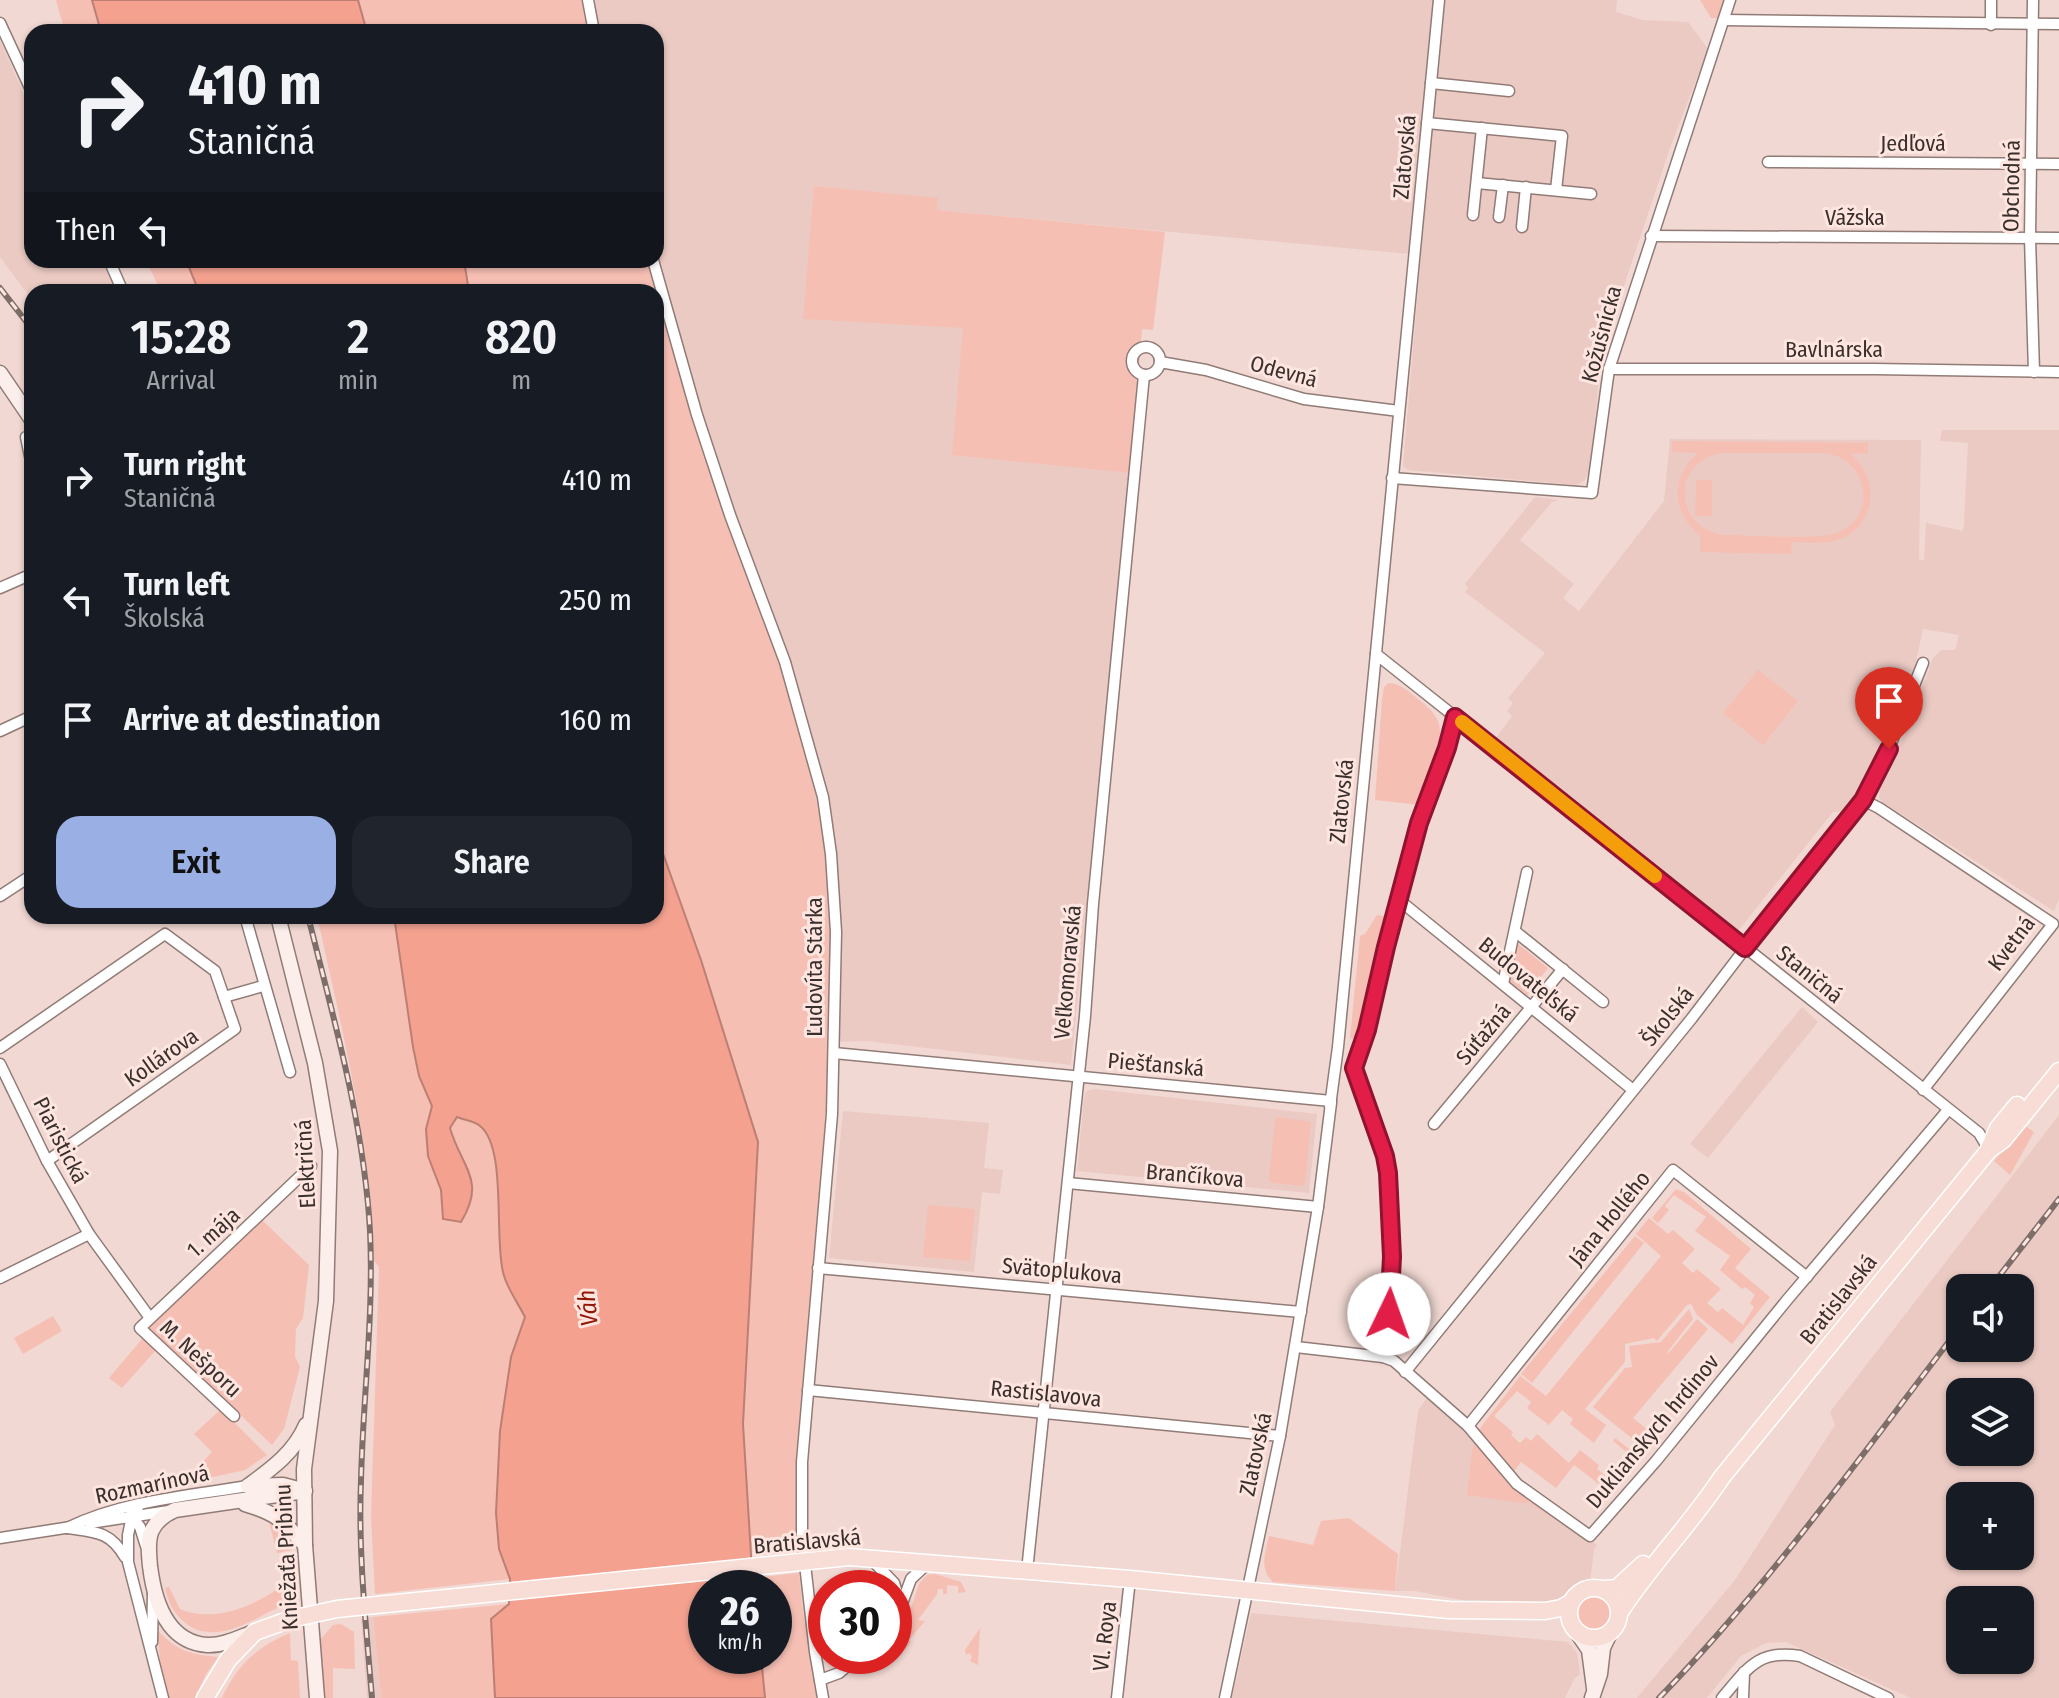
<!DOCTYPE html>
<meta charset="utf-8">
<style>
:root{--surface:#171b24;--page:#20242c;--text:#f1f3f6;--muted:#9ea1a6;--accent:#9ab0e4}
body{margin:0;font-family:"Fira Sans Condensed",sans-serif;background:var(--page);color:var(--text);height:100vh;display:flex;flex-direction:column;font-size:30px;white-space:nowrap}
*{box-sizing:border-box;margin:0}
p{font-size:26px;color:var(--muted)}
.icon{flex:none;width:44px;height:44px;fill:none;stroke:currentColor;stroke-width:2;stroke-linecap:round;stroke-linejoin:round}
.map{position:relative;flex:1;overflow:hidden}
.drawer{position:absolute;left:24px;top:284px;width:640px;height:640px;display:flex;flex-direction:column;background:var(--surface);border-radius:24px;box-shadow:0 2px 6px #0004}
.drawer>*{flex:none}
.hud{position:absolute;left:24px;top:24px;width:640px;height:244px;border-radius:24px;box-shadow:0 2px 6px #0004;background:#171b24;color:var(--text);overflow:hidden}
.controls{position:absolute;left:1946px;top:1274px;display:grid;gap:16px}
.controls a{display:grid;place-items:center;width:88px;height:88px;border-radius:16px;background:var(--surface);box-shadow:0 2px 6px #0004;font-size:40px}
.speed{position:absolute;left:688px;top:1570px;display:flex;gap:16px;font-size:40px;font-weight:700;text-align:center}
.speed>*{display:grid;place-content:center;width:104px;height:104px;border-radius:50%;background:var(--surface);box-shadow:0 2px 6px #0004;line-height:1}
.speed small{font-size:20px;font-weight:400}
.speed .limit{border:12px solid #d22;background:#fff;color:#111}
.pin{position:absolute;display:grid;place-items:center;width:68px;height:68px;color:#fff;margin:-82px -34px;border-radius:50% 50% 50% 0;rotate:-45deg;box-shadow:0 0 8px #0007}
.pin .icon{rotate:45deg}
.me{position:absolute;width:88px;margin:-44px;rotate:3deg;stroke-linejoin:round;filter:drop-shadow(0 0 6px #0008)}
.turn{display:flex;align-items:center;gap:28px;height:168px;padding:0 32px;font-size:36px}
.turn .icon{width:104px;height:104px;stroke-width:2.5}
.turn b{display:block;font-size:56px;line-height:68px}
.then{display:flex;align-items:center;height:76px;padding:0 32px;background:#0003;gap:16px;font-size:30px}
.eta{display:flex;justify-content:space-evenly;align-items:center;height:136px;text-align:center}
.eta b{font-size:48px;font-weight:600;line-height:56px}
.primary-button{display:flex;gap:16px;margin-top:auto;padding:16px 32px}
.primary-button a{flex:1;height:92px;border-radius:24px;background:var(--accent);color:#111;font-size:32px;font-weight:600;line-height:92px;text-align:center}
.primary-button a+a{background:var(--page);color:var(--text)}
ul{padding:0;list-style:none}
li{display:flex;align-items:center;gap:24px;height:120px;padding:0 32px}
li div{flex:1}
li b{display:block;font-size:30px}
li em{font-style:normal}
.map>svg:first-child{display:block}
.built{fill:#ebcac3;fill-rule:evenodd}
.green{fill:#f6bfb4;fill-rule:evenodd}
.water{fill:#f4a190;stroke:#bc7f73;stroke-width:2}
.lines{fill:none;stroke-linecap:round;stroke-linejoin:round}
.minor-casing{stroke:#917b76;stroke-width:13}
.secondary-casing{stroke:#917b76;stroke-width:17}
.primary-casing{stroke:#fff;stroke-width:19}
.minor{stroke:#fff;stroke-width:10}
.secondary{stroke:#fbeeeb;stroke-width:14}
.primary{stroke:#f8ddd7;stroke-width:16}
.rail-casing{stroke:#7d6e6a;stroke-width:6}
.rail{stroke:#fee5df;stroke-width:3;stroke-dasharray:9;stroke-linecap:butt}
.primary-bridge-casing{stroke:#fff;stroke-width:19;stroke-linecap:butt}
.primary-bridge{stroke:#f8ddd7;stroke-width:16}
.route-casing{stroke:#92132f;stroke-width:20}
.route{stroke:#e11d48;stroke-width:14}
.slow{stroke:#f59e0b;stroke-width:14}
.labels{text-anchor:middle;stroke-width:6;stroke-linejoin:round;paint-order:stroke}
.street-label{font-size:22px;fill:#39302e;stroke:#fee5df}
.water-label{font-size:24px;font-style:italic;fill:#911702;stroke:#fee5df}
</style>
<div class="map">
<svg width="2059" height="1698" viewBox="0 0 2059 1698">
<rect width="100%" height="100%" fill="#f1d8d2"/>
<!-- built -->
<g class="built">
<polygon points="584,0 1617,0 1616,12 1643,20 1688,22 1708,49 1670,148 1606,339 1600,368 1590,470 1584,481 1576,485 1408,470 1403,466 1421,255 936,210 938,199 814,186 964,328 1131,473 1071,1065 867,1041 828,1042 831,938 826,856 786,680 718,496 648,260 656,260 656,32 591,32"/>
<polygon points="0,40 32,114 32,260 101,260 116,292 32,292 32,300 0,257"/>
<polygon points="1942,430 2059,430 2059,899 2054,911 1882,802 1879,797 1880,786 1907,730 1933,658 1941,650 1955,650 1959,635 1923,629 1915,666 1903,702 1868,778 1841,812 1833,812 1738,931 1496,738 1512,716 1507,711 1513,703 1508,698 1545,653 1465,592 1468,588 1465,584 1535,497 1559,500 1552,502 1520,540 1574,584 1563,598 1579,611 1664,501 1670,439 1921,440 1919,559 1924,561 1926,523 1963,531 1964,524 1968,443 1940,441"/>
<polygon points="1802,1007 1818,1022 1708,1158 1690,1144"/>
<polygon points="1095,1089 1317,1114 1309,1193 1077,1171 1084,1098 1087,1091"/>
<polygon points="843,1111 989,1123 984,1168 1003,1170 1000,1194 982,1192 974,1272 829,1258"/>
<path d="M2059,1115V1698H1911L1786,1642L1766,1643L1741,1656L1707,1698H1637L1735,1580L1835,1425L1830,1412ZM1960,1288H2020V1348H1960ZM1960,1392H2020V1452H1960ZM1960,1496H2020V1556H1960ZM1960,1600H2020V1660H1960Z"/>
<polygon points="1427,1397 1461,1423 1476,1439 1504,1477 1597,1545 1594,1550 1590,1581 1564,1599 1537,1604 1472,1602 1415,1591 1395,1591 1418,1411"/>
<polygon points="1251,1613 1568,1642 1577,1653 1580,1674 1574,1679 1565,1698 1232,1698"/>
<polygon points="373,1617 381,1698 367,1698 361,1619"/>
</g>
<!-- green -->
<g class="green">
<polygon points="56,0 92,0 101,32 65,32"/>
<polygon points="358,0 584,0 591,32 367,32"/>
<polygon points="1700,0 1726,0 1722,18 1711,18"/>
<polygon points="814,186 938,198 937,210 1165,232 1153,330 1142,329 1131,473 952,455 963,328 803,319"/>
<polygon points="146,260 186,260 199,292 161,292"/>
<polygon points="464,260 648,260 718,496 786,680 807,750 826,856 831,938 826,1113 796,1456 797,1546 749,1553 743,1424 701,960 656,834 656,292 469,292"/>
<path d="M1672,441L1868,443V453L1851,454C1878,477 1878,522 1843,538C1827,545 1809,542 1792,542L1791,554L1700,552V535C1671,513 1670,476 1698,453L1672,452ZM1722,453H1826C1869,460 1879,518 1836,533C1814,540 1751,535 1724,535C1673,528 1671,461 1722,453Z"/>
<polygon points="1696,480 1712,480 1712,516 1695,516"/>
<polygon points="1758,670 1798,701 1763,745 1723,713"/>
<path d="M1389,683C1401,684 1408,691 1418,699C1441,717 1445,727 1435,756L1437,759L1421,805L1375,800L1382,699L1384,687Z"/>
<polygon points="1377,915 1390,917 1362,1035 1357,1040 1350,1038 1360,936 1365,934"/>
<path d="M317,916H394L413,1047L419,1076L432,1106L426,1129L428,1156L441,1190L468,1167L456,1149L450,1128L456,1117C463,1120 475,1121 480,1125C507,1146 494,1238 503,1272C506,1287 518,1303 525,1317L511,1357L500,1431L496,1513L499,1549L510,1579L375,1594L371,1516L379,1267L374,1261C370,1141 343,1033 317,916Z"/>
<polygon points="1518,944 1548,968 1527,995 1509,981"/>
<polygon points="1278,1117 1311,1122 1305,1183 1302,1186 1272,1183 1269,1180 1275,1120"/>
<polygon points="2024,1125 2034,1132 2010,1175 1994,1161"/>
<polygon points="1676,1189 1684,1192 1751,1249 1735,1268 1770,1297 1732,1344 1697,1315 1691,1304 1687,1305 1657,1341 1654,1338 1625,1344 1625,1362 1585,1409 1606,1425 1594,1443 1570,1424 1573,1419 1562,1410 1549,1425 1527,1408 1531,1402 1517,1391 1494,1416 1513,1432 1511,1435 1520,1443 1526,1437 1531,1441 1537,1434 1569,1463 1580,1450 1599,1465 1597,1469 1607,1477 1613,1470 1620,1475 1634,1458 1613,1441 1615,1438 1641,1458 1612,1494 1574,1465 1556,1488 1521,1462 1513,1473 1478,1431 1520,1376 1546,1396 1661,1256 1636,1234 1649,1218 1668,1234 1673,1230 1695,1249 1682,1263 1693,1273 1697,1269 1721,1289 1707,1303 1718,1312 1722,1308 1743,1325 1754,1307 1750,1303 1755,1295 1745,1287 1742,1289 1720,1270 1730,1256 1695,1231 1706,1217 1674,1195 1665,1206 1669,1210 1658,1223 1652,1218"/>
<polygon points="928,1205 975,1209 970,1261 923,1257"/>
<polygon points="262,1220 309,1265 303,1318 296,1329 295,1356 300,1367 284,1429 272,1445 149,1328"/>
<polygon points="1635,1236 1644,1243 1532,1383 1521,1374"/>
<polygon points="1689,1309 1693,1319 1668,1351 1668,1354 1697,1319 1708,1329 1633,1418 1649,1431 1660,1430 1644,1448 1593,1407 1625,1368 1632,1367 1629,1346 1661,1342"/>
<polygon points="53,1316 62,1331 23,1354 14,1338"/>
<polygon points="142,1339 156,1350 122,1388 109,1378"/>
<polygon points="221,1409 267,1455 245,1470 149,1491 147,1486 194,1471 212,1452 194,1434"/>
<polygon points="1476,1439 1504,1477 1535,1501 1532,1503 1593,1544 1531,1504 1531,1502 1522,1503 1467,1495 1472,1449"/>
<polygon points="267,1514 289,1539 291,1550 277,1553"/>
<path d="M1349,1518L1398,1554L1395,1591L1273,1582C1259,1569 1265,1553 1269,1536L1313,1545L1321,1521Z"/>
<polygon points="799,1573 804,1619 819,1698 765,1698 761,1656 774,1656 774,1588 753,1588 752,1578"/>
<polygon points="935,1574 961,1582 966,1592 958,1593 958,1586 947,1585 947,1594 943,1594 943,1589 938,1589 937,1594 918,1620 925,1621 909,1640 911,1642 905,1650 902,1649 899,1643 919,1584 927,1575"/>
<path d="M285,1583H288L289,1603C257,1615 215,1650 183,1621C173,1612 168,1602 165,1588L169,1587L180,1609C213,1624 259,1605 285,1583Z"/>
<circle cx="1594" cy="1613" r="17"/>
<polygon points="509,1604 494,1666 495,1698 381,1698 373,1617"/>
<polygon points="341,1624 354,1632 355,1669 333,1668 333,1698 324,1698 319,1641 333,1625"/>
<polygon points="980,1628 978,1665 970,1661 972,1657 970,1653 966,1655 965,1650"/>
<path d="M157,1630C178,1651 188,1654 218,1657L206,1674L195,1698H167L161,1671Z"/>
<path d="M290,1633L291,1660L298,1661L300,1698H222C237,1665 257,1647 290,1633Z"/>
</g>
<!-- water -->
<g class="water">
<polygon points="92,0 358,0 367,32 101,32"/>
<polygon points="186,260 464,260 469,292 199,292"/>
<path d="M656,834L701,960L758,1142L743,1424L753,1588H706V1656H761L765,1698H495L491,1619L509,1604L510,1579L499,1549L496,1513L500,1431L511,1357L525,1317C518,1303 506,1287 503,1272C494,1237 507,1147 480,1126C475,1121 464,1120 457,1117L450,1128C461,1167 487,1180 461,1222L443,1219L441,1190L428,1156L426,1129L432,1106L419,1076L413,1047L394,916H656Z"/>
</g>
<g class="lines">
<defs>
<g id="minor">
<polyline points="588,0 594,32"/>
<polyline points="1991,0 1991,25"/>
<polyline points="2033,0 2030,238 2034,372"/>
<polyline points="1724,20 2059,24"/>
<polyline points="0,23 32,92"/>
<polyline points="1431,83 1509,91"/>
<polyline points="1427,123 1562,136 1556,190"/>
<polyline points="1768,162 2059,164"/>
<polyline points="1477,183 1591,194"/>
<polyline points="1473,215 1482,128"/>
<polyline points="1499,217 1503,185"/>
<polyline points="1522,227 1526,187"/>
<polyline points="1651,236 2059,238"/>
<polyline points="109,260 123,292"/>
<polyline points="653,260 697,415 730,515 785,662 823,797 831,854 836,932 832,1114 802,1462 802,1538 815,1652 823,1698"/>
<circle cx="1146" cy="361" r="14"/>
<polyline points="1160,362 1206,370 1304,399 1399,411"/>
<polyline points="1609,369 1874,369 2059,372"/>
<polyline points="26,437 32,466"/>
<polyline points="1392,478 1592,493 1609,369 1730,0"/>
<polyline points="0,588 32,574"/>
<polyline points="1376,654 1979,1133 1989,1150"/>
<polyline points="0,731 32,716"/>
<polyline points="1863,800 1879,808 2053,924 1923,1090"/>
<polyline points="0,896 32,875"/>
<polyline points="1399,900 1633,1090"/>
<polyline points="245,916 290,1072"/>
<polyline points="1516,932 1603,1002"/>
<polyline points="1503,984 1527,872"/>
<polyline points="224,997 263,986"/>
<polyline points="0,1048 165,934 215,971 235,1029 47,1161"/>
<polyline points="834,1053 1331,1101"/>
<polyline points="0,1064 47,1161 89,1234 150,1318"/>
<polyline points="1330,1106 1338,1047 1439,0"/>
<polyline points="1434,1124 1563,969"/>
<polyline points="1068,1183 1318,1207"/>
<polyline points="818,1268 1301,1312"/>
<polyline points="0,1278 89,1234"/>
<polyline points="1296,1347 1383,1357 1394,1361 1468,1426 1517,1484 1590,1536 1656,1461 1787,1300 1948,1110"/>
<polyline points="1383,1357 1389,1314 1392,1257 1388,1173 1385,1156 1354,1068 1367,1030 1386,947 1419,823 1447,748 1455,717"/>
<polyline points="1405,1372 1692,1018 1795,883 1863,800 1882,766 1923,663"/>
<polyline points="808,1390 1280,1436"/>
<polyline points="234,1416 140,1328 311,1166"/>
<polyline points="1468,1426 1673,1170 1807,1277"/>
<polyline points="140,1504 132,1516 128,1535 128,1562 163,1698"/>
<polyline points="131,1515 140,1527 146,1546"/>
<polyline points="90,1523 169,1511"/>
<path d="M67,1528C123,1501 187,1496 248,1486"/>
<path d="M68,1528C95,1532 110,1531 125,1557"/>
<polyline points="0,1538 71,1527"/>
<polyline points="872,1560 894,1583 901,1605"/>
<polyline points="1027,1571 1085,1016 1093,904 1144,375"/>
<polyline points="894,1625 911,1579 928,1563"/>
<polyline points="152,1642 153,1594"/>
<polyline points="820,1680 839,1673 859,1656"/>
<polyline points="1117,1698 1130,1579"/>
<polyline points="1225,1698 1280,1436 1318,1207 1331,1103"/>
<path d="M1722,1698C1747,1669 1758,1649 1800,1656L1888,1698"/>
<polyline points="1743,1698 1744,1672"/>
</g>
<g id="secondary">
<polyline points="0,373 32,420"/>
<polyline points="278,916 315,1063 330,1151 326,1301 304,1469 305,1545 317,1698"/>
<path d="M248,1486C271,1469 294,1453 306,1425"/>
<polyline points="248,1486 283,1485 302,1490"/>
<path d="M245,1504C278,1514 282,1520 305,1545"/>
<polyline points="1576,1631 1589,1650 1594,1688"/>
<path d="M254,1632C240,1637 223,1646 207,1645C166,1642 154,1599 150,1566C149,1555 147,1540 152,1530C157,1520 166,1514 175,1510L305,1491"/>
<polyline points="1592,1698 1600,1674 1603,1648 1611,1631"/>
</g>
<g id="primary">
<polyline points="1989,1149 1998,1128 2017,1105"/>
<polyline points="849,1557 1130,1579 1449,1610 1545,1611 1561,1608 1570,1603"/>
<circle cx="1594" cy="1613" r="25"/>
<polyline points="1604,1589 1617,1588 1643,1564"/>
<path d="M1620,1612C1651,1564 1691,1524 1722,1477L1989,1150L2003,1140L2059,1071"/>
<polyline points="205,1698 228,1660 255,1632 291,1619"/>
</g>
</defs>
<!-- minor casing -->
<use href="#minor" class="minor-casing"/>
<!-- secondary casing -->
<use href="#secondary" class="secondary-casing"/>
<!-- primary casing -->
<use href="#primary" class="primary-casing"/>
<!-- minor -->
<use href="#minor" class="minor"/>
<!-- secondary -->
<use href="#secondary" class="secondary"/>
<!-- primary -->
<use href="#primary" class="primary"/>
<defs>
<g id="rail">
<polyline points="0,288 32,329"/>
<path d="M308,916C334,1020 364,1124 370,1231C374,1314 363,1397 361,1480C358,1553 366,1625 372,1698"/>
<polyline points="1990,1288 2059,1199"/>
<path d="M1659,1698C1770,1584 1863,1453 1960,1327"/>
</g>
</defs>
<!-- rail casing -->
<use href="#rail" class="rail-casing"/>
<!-- rail -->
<use href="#rail" class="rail"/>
<defs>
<polyline id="primary-bridge" points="291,1619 337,1609 849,1557"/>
</defs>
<!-- primary-bridge casing -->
<use href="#primary-bridge" class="primary-bridge-casing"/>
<!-- primary-bridge -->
<use href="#primary-bridge" class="primary-bridge"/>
</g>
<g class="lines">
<defs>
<polyline id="route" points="1389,1314 1392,1257 1388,1173 1385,1156 1354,1068 1367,1030 1386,947 1419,823 1447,748 1455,717 1745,948 1863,800 1889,749"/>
</defs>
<!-- route casing -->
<use href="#route" class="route-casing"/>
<!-- route -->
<use href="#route" class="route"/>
<!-- slow -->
<polyline class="slow" points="1462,722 1655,876"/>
</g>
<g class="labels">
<!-- street labels -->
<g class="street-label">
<text x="1913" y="151">Jedľová</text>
<text transform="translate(1404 157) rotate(-85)" y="8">Zlatovská</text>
<text transform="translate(2011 186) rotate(-89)" y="8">Obchodná</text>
<text x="1855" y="225">Vážska</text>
<text transform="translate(1601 334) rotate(-75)" y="8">Kožušnícka</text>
<text x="1834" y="357">Bavlnárska</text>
<text transform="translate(1284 371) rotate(15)" y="8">Odevná</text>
<text transform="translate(1341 801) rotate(-84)" y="8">Zlatovská</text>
<text transform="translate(2011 943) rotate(-53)" y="8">Kvetná</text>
<text transform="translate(814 967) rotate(-90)" y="8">Ľudovíta Stárka</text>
<text transform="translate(1067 972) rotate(-85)" y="8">Veľkomoravská</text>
<text transform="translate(1810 974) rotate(39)" y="8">Staničná</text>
<text transform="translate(1529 979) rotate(39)" y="8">Budovateľská</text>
<text transform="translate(1667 1016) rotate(-51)" y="8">Školská</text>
<text transform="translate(1483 1034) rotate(-50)" y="8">Súťažná</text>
<text transform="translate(161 1057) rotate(-35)" y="8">Kollárova</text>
<text transform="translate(1156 1064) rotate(5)" y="8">Piešťanská</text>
<text transform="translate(61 1140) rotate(63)" y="8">Piaristická</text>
<text transform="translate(305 1164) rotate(-93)" y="8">Električná</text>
<text transform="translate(1195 1175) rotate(5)" y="8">Brančíkova</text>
<text transform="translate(1609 1218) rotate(-51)" y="8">Jána Hollého</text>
<text transform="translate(213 1232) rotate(-42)" y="8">1. mája</text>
<text transform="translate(1062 1270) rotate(5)" y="8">Svätoplukova</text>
<text transform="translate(1838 1299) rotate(-51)" y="8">Bratislavská</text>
<text transform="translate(201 1358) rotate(43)" y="8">M. Nešporu</text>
<text transform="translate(1046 1393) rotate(6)" y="8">Rastislavova</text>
<text transform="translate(1652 1431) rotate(-50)" y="8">Duklianskych hrdinov</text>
<text transform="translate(1255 1454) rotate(-78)" y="8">Zlatovská</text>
<text transform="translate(152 1484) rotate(-12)" y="8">Rozmarínová</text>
<text transform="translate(807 1541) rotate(-5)" y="8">Bratislavská</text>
<text transform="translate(286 1557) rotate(-93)" y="8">Kniežaťa Pribinu</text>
<text transform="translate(1104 1636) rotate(-83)" y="8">Vl. Roya</text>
</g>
<!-- water labels -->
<g class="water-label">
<text transform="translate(588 1308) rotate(-96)" y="8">Váh</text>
</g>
</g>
</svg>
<div class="controls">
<a><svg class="icon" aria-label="sound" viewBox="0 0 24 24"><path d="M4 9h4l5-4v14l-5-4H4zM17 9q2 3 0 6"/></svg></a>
<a><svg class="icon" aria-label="layers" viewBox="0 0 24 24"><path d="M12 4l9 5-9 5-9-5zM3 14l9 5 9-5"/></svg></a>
<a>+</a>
<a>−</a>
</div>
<div class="speed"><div>26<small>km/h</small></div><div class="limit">30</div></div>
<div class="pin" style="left:1889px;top:749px;background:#d93025"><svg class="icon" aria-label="arrive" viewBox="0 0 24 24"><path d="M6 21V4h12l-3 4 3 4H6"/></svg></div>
<svg class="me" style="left:1389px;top:1314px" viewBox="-20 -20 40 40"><circle r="19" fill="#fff"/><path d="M0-13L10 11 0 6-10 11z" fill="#e11d48"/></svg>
<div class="hud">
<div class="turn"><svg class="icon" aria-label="right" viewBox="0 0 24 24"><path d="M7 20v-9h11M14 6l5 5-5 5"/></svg><div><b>410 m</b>Staničná</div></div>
<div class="then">Then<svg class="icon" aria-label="left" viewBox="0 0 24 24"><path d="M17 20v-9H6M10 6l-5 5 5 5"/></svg></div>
</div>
<section class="drawer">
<div class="eta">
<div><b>15:28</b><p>Arrival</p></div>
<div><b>2</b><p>min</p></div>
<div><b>820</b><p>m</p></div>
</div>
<ul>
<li><svg class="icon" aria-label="right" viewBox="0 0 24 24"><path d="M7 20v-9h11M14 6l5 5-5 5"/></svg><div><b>Turn right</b><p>Staničná</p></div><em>410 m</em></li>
<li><svg class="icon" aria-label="left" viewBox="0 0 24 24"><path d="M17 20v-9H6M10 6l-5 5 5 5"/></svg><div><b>Turn left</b><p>Školská</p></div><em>250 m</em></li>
<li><svg class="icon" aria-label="arrive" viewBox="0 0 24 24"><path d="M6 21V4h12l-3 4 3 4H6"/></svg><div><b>Arrive at destination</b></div><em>160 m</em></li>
</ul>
<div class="primary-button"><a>Exit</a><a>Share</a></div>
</section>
</div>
